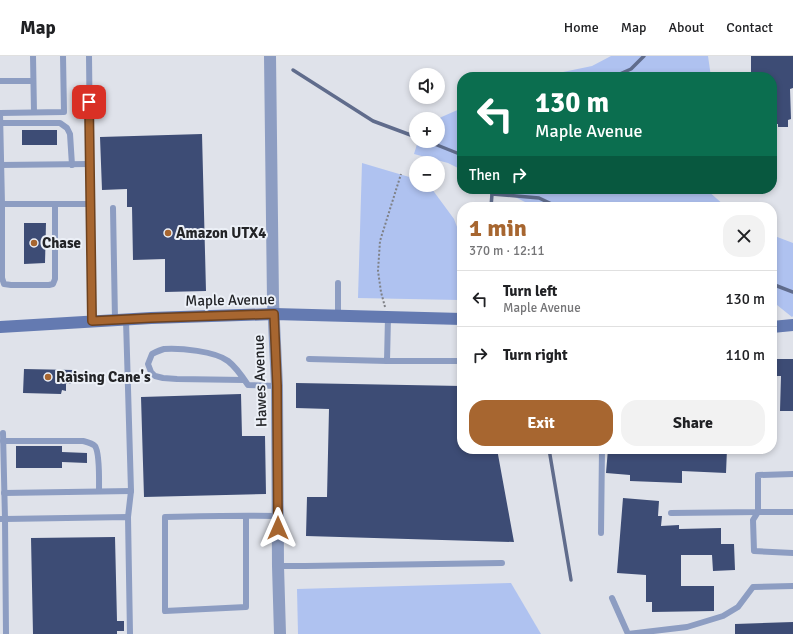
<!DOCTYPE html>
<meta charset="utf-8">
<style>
:root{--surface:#fff;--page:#f2f2f2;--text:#202124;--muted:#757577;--line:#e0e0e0;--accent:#a76630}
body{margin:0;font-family:Signika,sans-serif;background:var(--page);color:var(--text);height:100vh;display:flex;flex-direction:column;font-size:15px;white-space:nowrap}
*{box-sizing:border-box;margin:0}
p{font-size:13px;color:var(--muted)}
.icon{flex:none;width:22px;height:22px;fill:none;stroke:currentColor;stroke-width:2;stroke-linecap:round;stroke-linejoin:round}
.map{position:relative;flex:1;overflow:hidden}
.sheet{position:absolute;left:457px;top:146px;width:320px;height:252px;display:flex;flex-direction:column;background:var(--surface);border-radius:16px;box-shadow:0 2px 6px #0003}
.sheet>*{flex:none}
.top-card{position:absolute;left:457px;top:16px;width:320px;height:122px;border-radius:16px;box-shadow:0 2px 6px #0003;background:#0b6e4f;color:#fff;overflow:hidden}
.tools{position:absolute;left:409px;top:12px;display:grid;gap:8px}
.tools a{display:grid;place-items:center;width:36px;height:36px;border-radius:50%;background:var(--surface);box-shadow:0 2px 6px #0003;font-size:20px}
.pin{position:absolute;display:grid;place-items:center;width:34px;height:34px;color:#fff;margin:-17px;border-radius:8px;box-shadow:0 2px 6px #0006}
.me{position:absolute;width:44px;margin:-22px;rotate:0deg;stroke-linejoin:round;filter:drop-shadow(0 0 3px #0008)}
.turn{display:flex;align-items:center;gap:14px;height:84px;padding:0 12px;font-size:18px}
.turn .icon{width:52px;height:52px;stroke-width:2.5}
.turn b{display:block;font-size:28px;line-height:34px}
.then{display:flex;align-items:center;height:38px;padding:0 12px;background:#0003;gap:8px;font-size:15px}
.round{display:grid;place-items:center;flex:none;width:42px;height:42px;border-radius:16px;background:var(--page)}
.headline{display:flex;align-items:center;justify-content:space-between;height:68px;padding:0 12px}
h1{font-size:24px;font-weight:700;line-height:30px;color:var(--accent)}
.cta{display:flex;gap:8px;margin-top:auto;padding:8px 12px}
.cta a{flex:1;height:46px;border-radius:16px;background:var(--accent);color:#fff;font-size:16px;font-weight:700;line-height:46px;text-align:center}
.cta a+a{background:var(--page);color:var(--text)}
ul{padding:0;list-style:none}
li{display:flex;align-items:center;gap:12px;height:56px;padding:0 12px;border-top:1px solid var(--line)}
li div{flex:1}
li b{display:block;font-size:15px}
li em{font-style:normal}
header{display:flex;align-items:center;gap:24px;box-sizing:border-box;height:56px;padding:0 20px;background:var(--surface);border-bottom:1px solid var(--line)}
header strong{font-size:19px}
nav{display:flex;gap:22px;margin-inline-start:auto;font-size:14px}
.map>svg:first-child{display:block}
.green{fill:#afc2f0}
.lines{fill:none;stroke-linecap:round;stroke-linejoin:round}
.stream{stroke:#606c8c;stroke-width:3.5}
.building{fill:#3d4c75}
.path{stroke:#7f8186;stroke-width:2;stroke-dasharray:2 2;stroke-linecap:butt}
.lane{stroke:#8d9dc2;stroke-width:6}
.street{stroke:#8d9dc2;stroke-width:12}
.secondary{stroke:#647ab1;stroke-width:12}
.route-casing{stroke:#6d421f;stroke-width:10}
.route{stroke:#a76630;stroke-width:7}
.poi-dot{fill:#a76630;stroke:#ecf0f7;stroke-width:1.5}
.labels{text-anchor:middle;stroke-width:4;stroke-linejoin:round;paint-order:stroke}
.poi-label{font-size:15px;font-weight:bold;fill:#232427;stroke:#ecf0f7;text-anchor:start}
.street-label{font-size:15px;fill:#232427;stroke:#ecf0f7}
</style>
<header>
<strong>Map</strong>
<nav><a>Home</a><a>Map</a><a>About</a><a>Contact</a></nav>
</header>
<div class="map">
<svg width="793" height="578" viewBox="0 0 793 578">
<rect width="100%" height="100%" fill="#dfe2ea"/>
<!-- green -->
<g class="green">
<polygon points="611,0 708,0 711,21 539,21 592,10"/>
<polygon points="462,52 462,114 448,107 414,98 418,85 438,85 437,63"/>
<polygon points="362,107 416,123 416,129 429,129 454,163 462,184 462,227 459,244 358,242"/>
<polygon points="499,133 706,133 726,151 535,151"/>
<polygon points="772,179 793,187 793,260 792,261 772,245"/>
<polygon points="511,527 541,578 298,578 297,533"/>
</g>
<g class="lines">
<!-- stream -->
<g class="stream">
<polyline points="293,14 373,65 416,81"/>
<polyline points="613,21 631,13 644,0"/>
<polyline points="427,85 462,99"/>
<polyline points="490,133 492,138 491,151"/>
<polyline points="492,138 539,142 558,151"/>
<polyline points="663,151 671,148 678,149 679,151"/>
<polyline points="772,228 793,236"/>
<polyline points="549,393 571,524"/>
</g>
</g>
<!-- building -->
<g class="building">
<polygon points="751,0 793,0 793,32 790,33 791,63 788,64 788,71 778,71 778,68 772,68 772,21 751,21"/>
<rect x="22" y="74" width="35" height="15"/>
<polygon points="202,78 206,235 165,236 165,203 133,204 132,151 127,151 127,133 102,134 100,81"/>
<polygon points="24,167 46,167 45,207 24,208"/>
<polygon points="776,303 793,303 793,355 780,355 781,320 776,320"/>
<polygon points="24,313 73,314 72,328 66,328 66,335 62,334 61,338 23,337"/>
<polygon points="296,327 462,330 462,393 497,393 514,486 306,480 307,441 327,441 329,353 296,352"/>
<polygon points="241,338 242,380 265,380 266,438 144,441 141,341"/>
<polygon points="16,390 62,390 62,396 87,397 87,407 62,406 62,412 16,412"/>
<polygon points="608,393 727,393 726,417 682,415 682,427 630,425 630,419 606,417"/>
<polygon points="623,442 659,445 658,460 662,460 661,470 679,469 679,473 721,472 721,488 734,488 735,514 713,515 712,499 681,499 681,530 714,530 714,555 652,556 652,546 646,546 646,519 617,517"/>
<polygon points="115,481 117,565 124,565 124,575 117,575 117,578 33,578 31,482"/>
<polygon points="793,566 793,578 735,578 735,568"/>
</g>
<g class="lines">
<!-- path -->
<polyline class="path" points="385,251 381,236 378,215 380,185 401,118"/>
<!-- lane -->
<g class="lane">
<polyline points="33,0 34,56"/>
<polyline points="89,0 92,265"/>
<polyline points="0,25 33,25"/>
<polyline points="0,67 60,67 67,72 70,78 72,109"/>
<polyline points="0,109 90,108"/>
<polyline points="2,148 0,57 64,56 63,0"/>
<polyline points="55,148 55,223 53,228 49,229 11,229 4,228 2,222 2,148 91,148"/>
<polyline points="113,152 115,264"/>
<polyline points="338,259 338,227"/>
<polyline points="126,264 131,435 128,461"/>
<polyline points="309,303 387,305 388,261"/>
<polyline points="387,305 462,305"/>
<path d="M244,324L177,323L163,322L155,320L151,316L148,308L152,298C156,296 160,294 164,293C180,292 215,295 228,305C236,311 242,320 248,329L277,330"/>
<polyline points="3,377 5,463 128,461 130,578"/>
<path d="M3,385H83C87,386 92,387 95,390C100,397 99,426 99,435"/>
<polyline points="4,437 131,435"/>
<polyline points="793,456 758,456 753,464 754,495 793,497"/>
<polyline points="671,457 758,456 758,419 793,418"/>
<path d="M246,460V551L165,555V461C202,460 240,459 278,460"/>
<polyline points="0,463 5,463 6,578"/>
<polyline points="601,477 602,393"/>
<polyline points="278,510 305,510 502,507"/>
<polyline points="612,542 628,578"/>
<polyline points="628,578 687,571 723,560 738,551 753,531 793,530"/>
</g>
<!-- street -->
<polyline class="street" points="270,0 273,245 277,330 278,510 280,578"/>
<!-- secondary -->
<g class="secondary">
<polyline points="0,271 151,262 274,258 462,263"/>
<polyline points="772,271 793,269"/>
</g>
</g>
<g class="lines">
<defs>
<polyline id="route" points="89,46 92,265 151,262 274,258 277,330 278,472"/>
</defs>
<!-- route casing -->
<use href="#route" class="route-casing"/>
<!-- route -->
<use href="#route" class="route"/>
</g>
<!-- markers -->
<g class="poi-dot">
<circle cx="168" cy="177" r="4"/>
<circle cx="34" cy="187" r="4"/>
<circle cx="48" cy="321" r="4"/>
</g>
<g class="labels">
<!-- poi labels -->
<g class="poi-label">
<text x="176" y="182">Amazon UTX4</text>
<text x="42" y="192">Chase</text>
<text x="56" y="326">Raising Cane's</text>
</g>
<!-- street labels -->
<g class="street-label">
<text transform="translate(230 244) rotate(-1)" y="5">Maple Avenue</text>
<text transform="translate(260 325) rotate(-92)" y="5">Hawes Avenue</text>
</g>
</g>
</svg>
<div class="tools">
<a><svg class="icon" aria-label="sound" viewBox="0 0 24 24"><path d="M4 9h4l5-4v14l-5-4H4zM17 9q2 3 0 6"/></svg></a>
<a>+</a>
<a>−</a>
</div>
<div class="pin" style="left:89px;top:46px;background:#d93025"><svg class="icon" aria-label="arrive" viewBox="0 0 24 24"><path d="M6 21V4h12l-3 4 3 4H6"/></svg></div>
<svg class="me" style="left:278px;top:472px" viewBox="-20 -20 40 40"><path d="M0-17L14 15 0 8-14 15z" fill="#a76630" stroke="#fff" stroke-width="4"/></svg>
<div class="top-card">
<div class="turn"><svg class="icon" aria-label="left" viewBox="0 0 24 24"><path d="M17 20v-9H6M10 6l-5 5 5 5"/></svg><div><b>130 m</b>Maple Avenue</div></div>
<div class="then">Then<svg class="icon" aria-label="right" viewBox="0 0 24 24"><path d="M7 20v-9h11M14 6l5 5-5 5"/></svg></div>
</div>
<section class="sheet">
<div class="headline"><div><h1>1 min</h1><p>370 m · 12:11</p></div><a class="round"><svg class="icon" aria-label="close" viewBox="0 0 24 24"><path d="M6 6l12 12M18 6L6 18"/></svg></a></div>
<ul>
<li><svg class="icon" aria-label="left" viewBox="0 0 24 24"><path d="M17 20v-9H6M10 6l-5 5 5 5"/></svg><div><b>Turn left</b><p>Maple Avenue</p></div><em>130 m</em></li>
<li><svg class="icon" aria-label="right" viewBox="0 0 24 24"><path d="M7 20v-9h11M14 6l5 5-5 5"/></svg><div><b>Turn right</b></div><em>110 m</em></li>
</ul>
<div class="cta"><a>Exit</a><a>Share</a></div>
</section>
</div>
